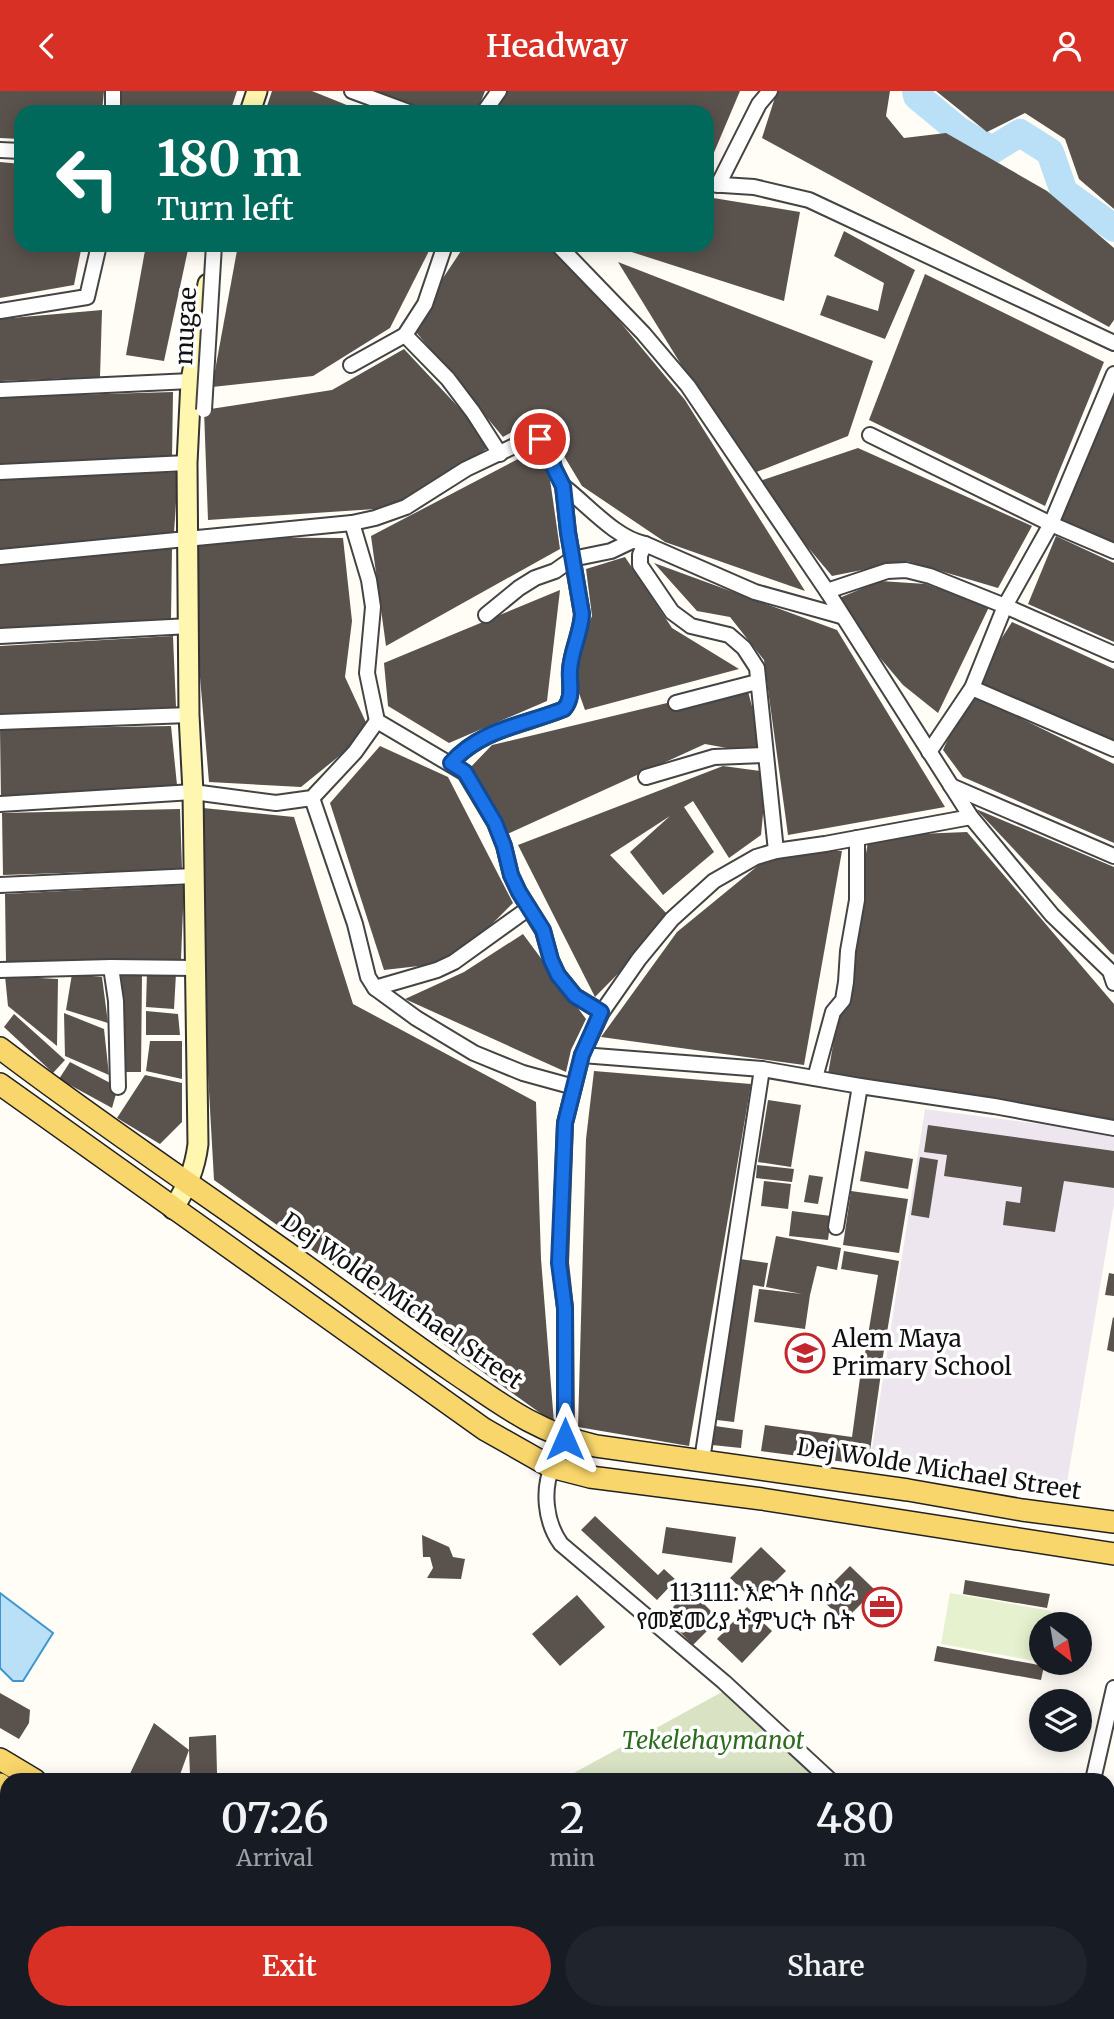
<!DOCTYPE html>
<meta charset="utf-8">
<style>
:root{--surface:#171b24;--page:#20242c;--text:#f1f3f6;--muted:#9ea1a6;--accent:#d93025}
body{margin:0;font-family:Merriweather,"Noto Sans Ethiopic",serif;background:var(--page);color:var(--text);height:100vh;display:flex;flex-direction:column;font-size:26px;white-space:nowrap}
*{box-sizing:border-box;margin:0}
p{font-size:23px;color:var(--muted)}
.icon{flex:none;width:38px;height:38px;fill:none;stroke:currentColor;stroke-width:2;stroke-linecap:round;stroke-linejoin:round}
.map{position:relative;flex:1;overflow:hidden}
.details{position:absolute;left:0px;top:1682px;width:1115px;height:247px;display:flex;flex-direction:column;background:var(--surface);border-radius:21px 21px 0 0;box-shadow:0 4px 18px #0003}
.details>*{flex:none}
.banner{position:absolute;left:14px;top:14px;width:700px;height:147px;border-radius:21px;box-shadow:0 4px 18px #0003;background:#00695c;color:#fff;overflow:hidden}
.needle{width:46px;rotate:149deg}
.buttons{position:absolute;left:1029px;top:1521px;display:grid;gap:14px}
.buttons a{display:grid;place-items:center;width:63px;height:63px;border-radius:50%;background:var(--surface);box-shadow:0 4px 18px #0003;font-size:35px}
.pin{position:absolute;display:grid;place-items:center;width:60px;height:60px;color:#fff;margin:-30px;border:4px solid #fff;border-radius:50%;box-shadow:0 2px 7px #0007}
.me{position:absolute;width:77px;margin:-38px;rotate:0deg;stroke-linejoin:round;filter:drop-shadow(0 0 5px #0008)}
.turn{display:flex;align-items:center;gap:24px;height:147px;padding:0 28px;font-size:32px}
.turn .icon{width:91px;height:91px;stroke-width:2.5}
.turn b{display:block;font-size:49px;line-height:60px}
.eta{display:flex;justify-content:space-evenly;align-items:center;height:119px;text-align:center}
.eta b{font-size:42px;font-weight:600;line-height:49px}
.button{display:flex;gap:14px;margin-top:auto;padding:14px 28px}
.button a{flex:1;height:80px;border-radius:42px;background:var(--accent);color:#fff;font-size:28px;font-weight:600;line-height:80px;text-align:center}
.button a+a{background:var(--page);color:var(--text)}
header{display:flex;justify-content:space-between;align-items:center;height:91px;padding:0 28px;background:var(--accent);color:#fff;font-size:32px;font-weight:600}
.map>svg:first-child{display:block}
.industrial{fill:#eee6ef}
.cemetery{fill:#d9e3c4}
.pitch{fill:#e6f2cf}
.water{fill:#b9e0f7;stroke:#3f96cf;stroke-width:2}
.lines{fill:none;stroke-linecap:round;stroke-linejoin:round}
.river{stroke:#b9e0f7;stroke-width:28}
.building{fill:#5a524d}
.minor-casing{stroke:#444;stroke-width:18}
.secondary-casing{stroke:#333;stroke-width:23}
.primary-casing{stroke:#222;stroke-width:24}
.minor{stroke:#fff;stroke-width:14}
.secondary{stroke:#fff6b0;stroke-width:19}
.primary{stroke:#f9d66b;stroke-width:21}
.minor-bridge-casing{stroke:#444;stroke-width:18;stroke-linecap:butt}
.minor-bridge{stroke:#fff;stroke-width:14}
.route-casing{stroke:#114b97;stroke-width:18}
.route{stroke:#1a73e8;stroke-width:12}
.labels{text-anchor:middle;stroke-width:7;stroke-linejoin:round;paint-order:stroke}
.street-label{font-size:24px;fill:#111;stroke:#fff}
.poi-label{font-size:24px;fill:#111;stroke:#fff;text-anchor:start}
.park-label{font-size:24px;font-style:italic;fill:#2f6b1f;stroke:#fff}
</style>
<header><svg class="icon" aria-label="back" viewBox="0 0 24 24"><path d="M15 5l-7 7 7 7"/></svg>Headway<svg class="icon" aria-label="person" viewBox="0 0 24 24"><circle cx="12" cy="8" r="4"/><path d="M4 21q1-7 8-7t8 7"/></svg></header>
<div class="map">
<svg width="1114" height="1928" viewBox="0 0 1114 1928">
<rect width="100%" height="100%" fill="#fffdf5"/>
<!-- industrial -->
<polygon class="industrial" points="925,1018 1114,1043 1114,1113 1065,1403 870,1370"/>
<!-- cemetery -->
<g class="cemetery">
<polygon points="722,1601 819,1689 561,1689"/>
<polygon points="460,1922 713,1922 711,1928 471,1928"/>
</g>
<!-- pitch -->
<polygon class="pitch" points="950,1502 1051,1520 1049,1533 1041,1533 1041,1571 941,1553"/>
<!-- water -->
<polygon class="water" points="0,1502 53,1542 23,1590 13,1590 0,1577"/>
<g class="lines">
<!-- river -->
<polyline class="river" points="916,0 917,5 958,39 992,59 1020,42 1050,61 1064,101 1114,137"/>
</g>
<!-- building -->
<g class="building">
<polygon points="0,0 104,0 102,21 21,21 21,48 0,47"/>
<polygon points="120,0 237,0 230,21 119,21"/>
<polygon points="272,0 312,0 364,21 265,21"/>
<polygon points="366,0 485,0 477,21 418,21"/>
<polygon points="507,0 740,0 707,78 707,21 494,21"/>
<polygon points="777,0 890,0 886,25 904,47 946,42 1047,100 1114,157 1114,229 1109,236 762,47"/>
<polygon points="936,0 1114,0 1114,118 1079,88 1065,48 1025,22 987,41"/>
<polygon points="0,71 21,73 21,154 82,154 74,194 0,207"/>
<polygon points="707,106 800,121 784,210 613,155 707,154"/>
<polygon points="844,140 915,179 885,248 820,224 827,204 878,220 884,192 834,165"/>
<polygon points="146,154 189,154 164,270 126,264"/>
<polygon points="238,154 432,154 390,237 313,285 212,296"/>
<polygon points="465,154 556,154 685,309 805,500 665,451 582,395 546,335 521,336 503,346 411,235"/>
<polygon points="618,171 873,270 848,345 749,384"/>
<polygon points="925,183 1104,271 1045,415 869,329"/>
<polygon points="102,219 100,286 0,290 0,228"/>
<polygon points="404,258 493,353 406,416 208,429 204,319 332,299"/>
<polygon points="1114,286 1114,458 1059,437"/>
<polygon points="173,301 172,367 0,373 0,306"/>
<polygon points="545,354 560,458 386,555 371,445"/>
<polygon points="858,357 1032,435 998,497 907,470 832,485 754,392"/>
<polygon points="178,381 174,442 0,459 0,388"/>
<polygon points="1056,445 1114,472 1114,551 1028,513"/>
<polygon points="188,446 343,447 352,530 345,586 370,640 301,696 209,691"/>
<polygon points="172,457 171,528 0,545 0,471"/>
<polygon points="625,466 672,537 739,578 585,619 570,577 592,525 586,478"/>
<polygon points="654,472 837,539 945,716 788,744 764,569 730,526 697,520"/>
<polygon points="880,490 926,493 989,516 938,622 903,594 832,510"/>
<polygon points="560,499 547,610 449,652 388,615 384,572"/>
<polygon points="1012,531 1114,578 1114,655 975,589"/>
<polygon points="173,545 176,616 0,623 0,555"/>
<polygon points="746,593 765,664 705,653 501,746 465,682 492,654"/>
<polygon points="969,602 1114,673 1114,752 963,686 943,659"/>
<polygon points="171,635 177,694 1,709 0,638"/>
<polygon points="380,655 448,686 513,812 454,871 384,879 330,712"/>
<polygon points="723,675 767,681 761,744 729,767 693,710 684,716 714,761 663,804 630,761 670,725 610,764 672,828 595,906 518,754"/>
<polygon points="193,716 294,726 353,913 536,1011 541,1168 554,1332 214,1089"/>
<polygon points="180,718 182,778 3,784 2,722"/>
<polygon points="976,718 1114,776 1114,864 1111,862"/>
<polygon points="967,741 1114,913 1114,1032 827,989 869,745"/>
<polygon points="776,760 842,760 804,974 601,946 677,841"/>
<polygon points="184,794 181,868 6,871 5,803"/>
<polygon points="523,843 586,928 571,959 566,981 405,908 464,881"/>
<polygon points="147,880 176,882 174,918 146,916"/>
<polygon points="119,881 142,883 141,981 120,981"/>
<polygon points="72,883 102,886 108,932 66,919"/>
<polygon points="5,885 58,888 57,955 8,915"/>
<polygon points="146,920 178,923 180,944 146,944"/>
<polygon points="64,922 104,938 109,984 65,965"/>
<polygon points="14,923 65,969 53,982 4,936"/>
<polygon points="150,950 182,950 182,988 146,980"/>
<polygon points="70,971 118,996 112,1017 59,988"/>
<polygon points="594,980 751,993 689,1355 578,1336 586,1048"/>
<polygon points="145,984 182,992 182,1031 160,1053 117,1027"/>
<polygon points="768,1009 801,1014 791,1076 758,1071"/>
<polygon points="928,1034 1114,1060 1114,1097 1064,1090 1055,1141 1003,1134 1006,1110 1020,1112 1022,1096 944,1085 947,1064 924,1061"/>
<polygon points="865,1060 913,1068 908,1098 860,1090"/>
<polygon points="920,1066 938,1069 929,1127 911,1124"/>
<polygon points="757,1074 794,1078 792,1091 756,1087"/>
<polygon points="809,1084 823,1086 818,1113 804,1111"/>
<polygon points="764,1090 791,1093 788,1118 761,1115"/>
<polygon points="851,1100 908,1108 899,1162 843,1154"/>
<polygon points="792,1120 831,1125 828,1149 789,1145"/>
<polygon points="776,1145 841,1157 837,1179 817,1175 810,1204 805,1238 754,1231 759,1198 802,1203 766,1196"/>
<polygon points="844,1160 899,1170 882,1271 864,1268 878,1184 841,1178"/>
<polygon points="740,1168 768,1172 764,1196 753,1194 734,1331 717,1329"/>
<polygon points="1109,1182 1114,1183 1114,1205 1105,1204"/>
<polygon points="1113,1226 1114,1227 1114,1261 1107,1259"/>
<polygon points="862,1272 882,1275 868,1374 761,1360 765,1334 852,1346"/>
<polygon points="715,1335 743,1339 741,1357 712,1354"/>
<polygon points="595,1425 658,1484 664,1478 676,1489 657,1509 581,1439"/>
<polygon points="666,1436 736,1446 732,1472 662,1462"/>
<polygon points="422,1444 449,1456 453,1466 465,1468 461,1488 427,1487 433,1477 430,1466 423,1466"/>
<polygon points="761,1456 786,1480 755,1511 730,1487"/>
<polygon points="850,1475 875,1499 844,1530 819,1506"/>
<polygon points="965,1489 1050,1503 1047,1517 963,1503"/>
<polygon points="690,1499 719,1528 693,1554 664,1525"/>
<polygon points="577,1504 605,1536 560,1575 532,1543"/>
<polygon points="747,1516 772,1540 742,1572 717,1548"/>
<polygon points="937,1555 1044,1575 1041,1589 934,1570"/>
<polygon points="0,1602 30,1619 29,1632 19,1648 0,1637"/>
<polygon points="154,1632 189,1659 189,1646 216,1644 217,1682 190,1684 189,1659 178,1689 127,1689"/>
<polygon points="0,1704 7,1709 7,1719 0,1736"/>
<polygon points="0,1816 7,1829 7,1895 0,1897"/>
<polygon points="7,1922 29,1922 35,1928 9,1928"/>
<polygon points="124,1922 167,1922 164,1928 119,1928"/>
<polygon points="174,1922 219,1922 221,1923 219,1928 171,1928"/>
<polygon points="256,1922 307,1922 302,1928 291,1928 283,1922 278,1928 251,1928"/>
<polygon points="326,1922 345,1922 354,1928 322,1928"/>
<polygon points="475,1922 504,1922 500,1928 486,1928"/>
<polygon points="515,1922 555,1922 551,1928 510,1928"/>
<polygon points="831,1922 911,1922 909,1928 835,1928"/>
<polygon points="999,1922 1033,1922 1033,1924 1045,1928 998,1928"/>
</g>
<g class="lines">
<defs>
<g id="minor">
<polyline points="352,0 409,21"/>
<polyline points="113,21 113,0"/>
<polyline points="484,21 499,0"/>
<polyline points="0,59 21,60"/>
<polyline points="707,93 754,96 809,109 1114,252"/>
<polyline points="718,94 759,13 770,0"/>
<polyline points="558,154 643,242 688,295 827,500 971,726 1052,824 1110,880 1114,892"/>
<polyline points="0,220 87,206 99,154"/>
<polyline points="405,244 448,288 473,321 500,363"/>
<polyline points="351,274 405,244 425,213 445,154"/>
<polyline points="0,299 191,290"/>
<polyline points="870,344 1051,433 1114,460"/>
<polyline points="0,381 187,372"/>
<path d="M563,395C588,414 615,447 645,453L755,501L841,525"/>
<polyline points="352,432 369,489 373,516 367,582 377,630 465,682 495,732 504,755 511,784 519,801 543,840 551,869 558,884 575,905 602,921"/>
<polyline points="645,453 640,464 640,474 672,521 691,535 729,544 744,557 757,577 776,760"/>
<path d="M0,466L352,432L375,427L406,416L466,378L531,347L540,348L550,361L554,377L563,395L568,441L582,523C581,542 571,560 570,579C569,594 574,606 564,618C523,635 483,637 451,672"/>
<polyline points="827,500 887,480 906,479 930,485 1005,515 1114,563"/>
<polyline points="486,524 519,497 535,487 555,480 572,468 611,460 632,450"/>
<polyline points="0,545 190,535"/>
<polyline points="972,597 1114,658"/>
<polyline points="676,612 757,591"/>
<polyline points="0,631 189,624"/>
<polyline points="929,661 972,597 1005,515 1051,433 1114,283"/>
<polyline points="646,686 714,666 765,664"/>
<polyline points="951,695 1114,765"/>
<polyline points="312,707 355,833 368,886 375,897 416,927 474,962 523,982 574,996"/>
<polyline points="0,713 193,701 276,712 312,707 355,661 377,630"/>
<polyline points="0,794 194,785"/>
<polyline points="111,876 116,910 118,996"/>
<polyline points="0,879 111,876 195,877"/>
<polyline points="375,897 437,879 454,871 529,817"/>
<polyline points="582,964 762,978 860,995 994,1015 1114,1037"/>
<polyline points="815,987 833,921 843,909 846,891 848,860 857,809 857,747"/>
<polyline points="836,1136 860,995"/>
<polyline points="702,1369 762,978"/>
<path d="M830,1689L724,1591L561,1453C545,1431 542,1398 553,1374C558,1361 565,1352 566,1338L565,1217L560,1172L565,1032L582,964L602,921L639,868L672,828L714,790L756,766L776,760L825,753L971,726"/>
<polyline points="1093,1689 1114,1597"/>
<polyline points="1108,1725 1114,1727"/>
<polyline points="1049,1922 1050,1928"/>
<polyline points="167,1928 170,1922"/>
<polyline points="313,1928 317,1922"/>
</g>
<g id="secondary">
<polyline points="250,21 257,0"/>
<path d="M173,1118C187,1096 195,1078 198,1053L193,701L189,624L187,372L191,290L208,193"/>
</g>
<g id="primary">
<path d="M0,957C100,1033 204,1102 306,1175C355,1210 403,1246 452,1280C502,1314 536,1341 596,1355L908,1399L1022,1419L1114,1431"/>
<polyline points="0,993 484,1338 551,1376 590,1386 762,1408 1114,1463"/>
<polyline points="0,1668 35,1689"/>
<polyline points="0,1693 7,1698"/>
<polyline points="382,1922 393,1928"/>
<polyline points="421,1922 432,1928"/>
</g>
</defs>
<!-- minor casing -->
<use href="#minor" class="minor-casing"/>
<!-- secondary casing -->
<use href="#secondary" class="secondary-casing"/>
<!-- primary casing -->
<use href="#primary" class="primary-casing"/>
<!-- minor -->
<use href="#minor" class="minor"/>
<!-- secondary -->
<use href="#secondary" class="secondary"/>
<!-- primary -->
<use href="#primary" class="primary"/>
<defs>
<polyline id="minor-bridge" points="204,319 214,154"/>
</defs>
<!-- minor-bridge casing -->
<use href="#minor-bridge" class="minor-bridge-casing"/>
<!-- minor-bridge -->
<use href="#minor-bridge" class="minor-bridge"/>
</g>
<g class="lines">
<defs>
<path id="route" d="M540,348L550,361L554,377L563,395L568,441L582,523C581,542 571,560 570,579C569,594 574,606 564,618C524,634 481,638 451,672L465,681L495,732L504,755L511,784L519,801L543,839L551,869L558,884L575,905L601,921L582,964L565,1032L559,1172L565,1217V1348"/>
</defs>
<!-- route casing -->
<use href="#route" class="route-casing"/>
<!-- route -->
<use href="#route" class="route"/>
</g>
<!-- icons -->
<defs>
<symbol id="school-ring" viewBox="-11 -11 22 22"><circle r="9.5" fill="#fff" stroke="#c4262e" stroke-width="1.5"/><path d="M0-5L7-2L0 1L-7-2ZM-4 1L0 2.5L4 1V4Q0 6-4 4Z" fill="#c4262e"/></symbol>
<symbol id="office-ring" viewBox="-11 -11 22 22"><circle r="9.5" fill="#fff" stroke="#c4262e" stroke-width="1.5"/><path d="M-6-3h4V-5.5h4V-3h4V5H-6ZM-1-4.5V-3h2v-1.5ZM-6 0V1H6V0Z" fill="#c4262e"/></symbol>
</defs>
<g fill-rule="evenodd">
<use href="#school-ring" x="783" y="1240" width="44" height="44"/>
<use href="#office-ring" x="860" y="1494" width="44" height="44"/>
</g>
<g class="labels">
<!-- street labels -->
<g class="street-label">
<text transform="translate(186 235) rotate(-87)" y="8">mugae</text>
<text transform="translate(402 1210) rotate(35)" y="8">Dej Wolde Michael Street</text>
<text transform="translate(939 1378) rotate(9)" y="8">Dej Wolde Michael Street</text>
</g>
<!-- poi labels -->
<g class="poi-label">
<text x="832" y="1256">Alem Maya<tspan x="832" dy="28">Primary School</tspan></text>
<text x="855" y="1510" text-anchor="end">113111: እድገት በስራ<tspan x="855" dy="28">የመጀመሪያ ትምህርት ቤት</tspan></text>
</g>
<!-- park labels -->
<g class="park-label">
<text x="713" y="1658">Tekelehaymanot</text>
</g>
</g>
</svg>
<div class="buttons">
<a><svg class="needle" viewBox="-14 -14 28 28"><path d="M0-13l5 13h-10z" fill="#e53935"/><path d="M0 13l5-13h-10z" fill="#9ea1a6"/></svg></a>
<a><svg class="icon" aria-label="layers" viewBox="0 0 24 24"><path d="M12 4l9 5-9 5-9-5zM3 14l9 5 9-5"/></svg></a>
</div>
<div class="pin" style="left:540px;top:348px;background:#d93025"><svg class="icon" aria-label="arrive" viewBox="0 0 24 24"><path d="M6 21V4h12l-3 4 3 4H6"/></svg></div>
<svg class="me" style="left:565px;top:1348px" viewBox="-20 -20 40 40"><path d="M0-17L14 15 0 8-14 15z" fill="#1a73e8" stroke="#fff" stroke-width="4"/></svg>
<div class="banner">
<div class="turn"><svg class="icon" aria-label="left" viewBox="0 0 24 24"><path d="M17 20v-9H6M10 6l-5 5 5 5"/></svg><div><b>180 m</b>Turn left</div></div>
</div>
<section class="details">
<div class="eta">
<div><b>07:26</b><p>Arrival</p></div>
<div><b>2</b><p>min</p></div>
<div><b>480</b><p>m</p></div>
</div>
<div class="button"><a>Exit</a><a>Share</a></div>
</section>
</div>
